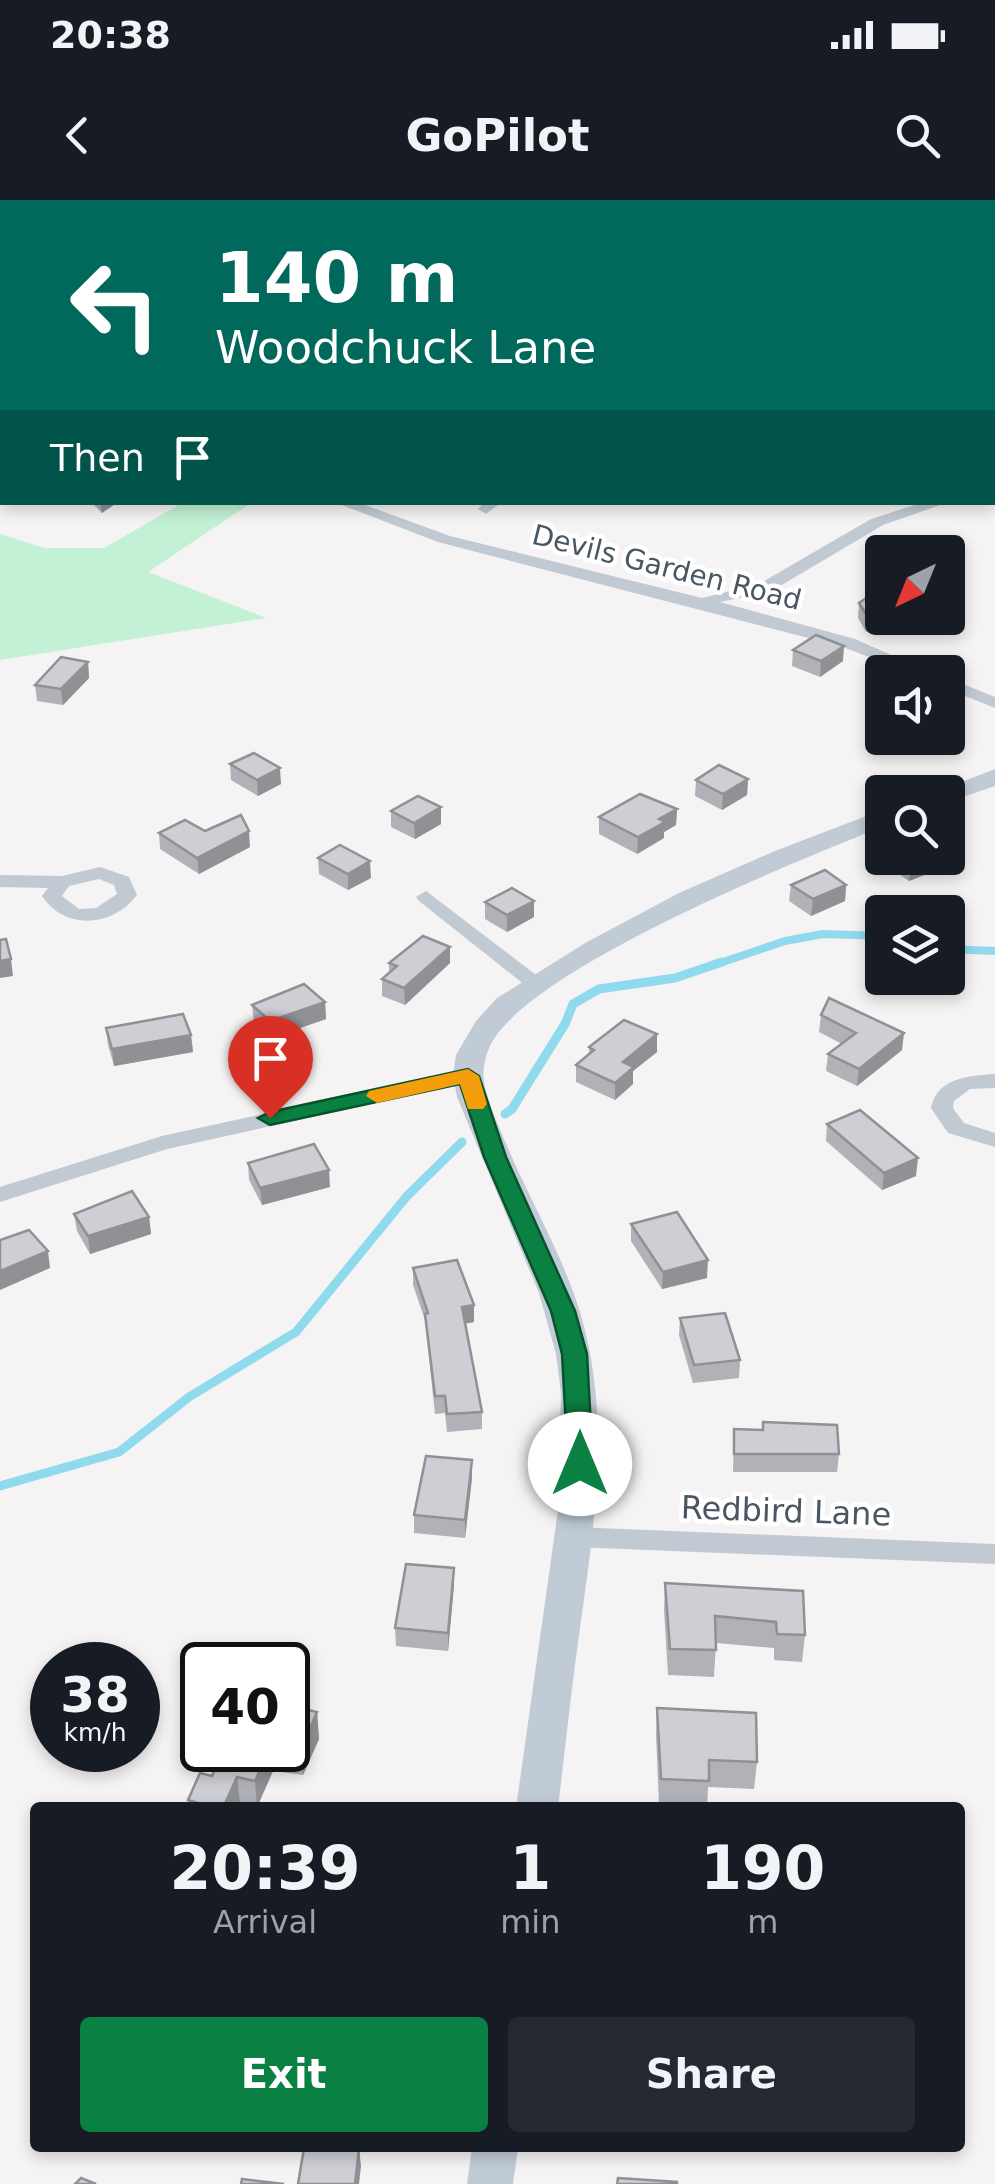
<!DOCTYPE html>
<style>
:root{--surface:#171b24;--page:#242831;--text:#f1f3f6;--muted:#9ea1a6;--accent:#0b8043}
body{margin:0;font-family:"DejaVu Sans",sans-serif;background:var(--page);color:var(--text);height:100vh;display:flex;flex-direction:column;font-size:38px;white-space:nowrap}
*{box-sizing:border-box;margin:0}
p{font-size:32px;color:var(--muted)}
.icon{flex:none;width:55px;height:55px;fill:none;stroke:currentColor;stroke-width:2;stroke-linecap:round;stroke-linejoin:round}
.map{position:relative;flex:1;overflow:hidden}
.drawer{position:absolute;left:30px;top:1602px;width:935px;height:350px;display:flex;flex-direction:column;background:var(--surface);border-radius:10px;box-shadow:0 5px 15px #0003}
.drawer>*{flex:none}
.banner{position:absolute;left:0px;top:0px;width:995px;height:305px;box-shadow:0 5px 15px #0003;background:#00695c;color:#fff;overflow:hidden}
.needle{width:65px;rotate:223deg}
.buttons{position:absolute;left:865px;top:335px;display:grid;gap:20px}
.buttons a{display:grid;place-items:center;width:100px;height:100px;border-radius:10px;background:var(--surface);box-shadow:0 5px 15px #0003;font-size:50px}
.speed{position:absolute;left:30px;top:1442px;display:flex;gap:20px;font-size:50px;font-weight:700;text-align:center}
.speed>*{display:grid;place-content:center;width:130px;height:130px;border-radius:50%;background:var(--surface);box-shadow:0 5px 15px #0003;line-height:1}
.speed small{font-size:25px;font-weight:400}
.speed .limit{border:5px solid #111;border-radius:15px;background:#fff;color:#111}
.pin{position:absolute;display:grid;place-items:center;width:85px;height:85px;color:#fff;margin:-102px -42px;border-radius:50% 50% 50% 0;rotate:-45deg;box-shadow:0 0 10px #0007}
.pin .icon{rotate:45deg}
.me{position:absolute;width:110px;margin:-55px;rotate:0deg;stroke-linejoin:round;filter:drop-shadow(0 0 8px #0008)}
.turn{display:flex;align-items:center;gap:35px;height:210px;padding:0 50px;font-size:45px}
.turn .icon{width:130px;height:130px;stroke-width:2.5}
.turn b{display:block;font-size:70px;line-height:85px}
.then{display:flex;align-items:center;height:95px;padding:0 50px;background:#0003;gap:20px;font-size:38px}
.eta{display:flex;justify-content:space-evenly;align-items:center;height:170px;text-align:center}
.eta b{font-size:60px;font-weight:700;line-height:70px}
.cta{display:flex;gap:20px;margin-top:auto;padding:20px 50px}
.cta a{flex:1;height:115px;border-radius:10px;background:var(--accent);color:#fff;font-size:40px;font-weight:700;line-height:115px;text-align:center}
.cta a+a{background:var(--page);color:var(--text)}
.status{display:flex;justify-content:space-between;align-items:center;height:70px;padding:0 50px;background:var(--surface);direction:ltr}
.status svg{height:28px;fill:currentColor}
header{display:flex;justify-content:space-between;align-items:center;height:130px;padding:0 50px;background:var(--surface);font-size:45px;font-weight:700}
.map>svg:first-child{display:block}
.green{fill:#c3f1d5}
.lines{fill:none;stroke-linecap:round;stroke-linejoin:round}
.stream-far1{stroke:#90daee;stroke-width:8}
.stream{stroke:#90daee;stroke-width:9}
.street{fill:#c1cad2;fill-rule:evenodd}
.secondary{fill:#c1cbd6;fill-rule:evenodd}
.wall{fill:#b0b2b7}
.shaded-wall{fill:#909195}
.building{fill:#cdcfd5;stroke:#909195;stroke-width:2.5}
.route{fill:#0b8043;stroke:#07532c;stroke-width:2.5}
.slow{fill:#f59e0b}
.labels{text-anchor:middle;stroke-width:9;stroke-linejoin:round;paint-order:stroke}
.far-street-label{font-size:28px;fill:#4a5661;stroke:#fff}
.street-label{font-size:32px;fill:#4a5661;stroke:#fff}
</style>
<div class="status"><b>20:38</b><svg viewBox="0 0 49 12"><path d="M0 12V9h3v3zM5 12V6h3v6zM10 12V3h3v9zM15 12V0h3v12zM26 1h20v11H26zM47 4h2v5h-2z"/></svg></div>
<header><svg class="icon" aria-label="back" viewBox="0 0 24 24"><path d="M15 5l-7 7 7 7"/></svg>GoPilot<svg class="icon" aria-label="search" viewBox="0 0 24 24"><circle cx="10" cy="10" r="6"/><path d="M15 15l6 6"/></svg></header>
<div class="map">
<svg width="995" height="1984" viewBox="0 0 995 1984">
<rect width="100%" height="100%" fill="#f5f3f3"/>
<!-- green -->
<polygon class="green" points="182,303 251,303 148,372 266,418 0,460 0,334 44,348 104,348"/>
<g class="lines">
<!-- stream-far1 -->
<g class="stream-far1">
<polyline points="948,749 995,751"/>
<polyline points="714,765 785,741 823,734 882,736"/>
</g>
<!-- stream -->
<g class="stream">
<polyline points="505,914 512,909 565,824 573,804 599,789 675,778 722,762"/>
<polyline points="0,1286 119,1252 189,1197 296,1132 407,996 462,942"/>
</g>
<!-- street -->
<g class="street">
<polygon points="471,0 492,0 493,2 472,2"/>
<polygon points="844,0 872,0 873,2 845,2"/>
<polygon points="992,33 995,34 995,42 992,41"/>
<polygon points="995,94 995,102 992,103 992,95"/>
<rect x="0" y="104" width="2" height="8"/>
<rect x="992" y="151" width="3" height="9"/>
<rect x="0" y="220" width="2" height="8"/>
<rect x="992" y="282" width="3" height="10"/>
<polygon points="334,302 357,302 450,336 702,398 759,384 871,319 924,302 949,302 883,325 770,392 720,402 855,439 930,472 907,472 843,447 438,342"/>
<polygon points="485,302 502,302 486,314 478,309"/>
<polygon points="948,478 995,497 995,508 948,489"/>
<path d="M100,667L129,677L137,695C113,727 65,731 42,696L48,688L0,687V675L62,676ZM99,679L114,685L117,694L96,708L79,709L62,696L69,686Z"/>
<polygon points="426,691 544,781 547,785 544,789 530,789 419,701 416,697"/>
<polygon points="468,869 476,871 479,876 476,881 167,949 0,1002 0,987 162,936"/>
<path d="M995,874V888L970,889L954,901L953,908L964,923L995,933V947L948,933L931,908C937,877 969,876 995,874Z"/>
<polygon points="574,1327 995,1344 995,1364 574,1347 565,1344 561,1337 565,1330"/>
</g>
<!-- secondary -->
<g class="secondary">
<polygon points="995,569 995,586 948,602 948,592 936,592"/>
<path d="M882,610V627C799,660 527,769 490,846C485,857 482,870 484,882C488,905 499,926 507,946C531,1002 562,1054 580,1112C612,1218 594,1328 579,1435C571,1492 565,1550 558,1608H516L558,1310L561,1193L556,1154L539,1093L457,897L453,875L456,855L476,821L497,798L587,742L679,693L775,651Z"/>
<polygon points="472,1948 518,1948 513,1984 467,1984"/>
</g>
</g>
<!-- wall -->
<g class="wall">
<polygon points="49,0 114,0 117,2 62,2"/>
<polygon points="138,0 241,0 239,2 138,2"/>
<polygon points="919,0 995,0 995,23 992,22 992,2 927,2"/>
<polygon points="91,302 118,302 102,313"/>
<polygon points="694,302 721,302 696,305"/>
<polygon points="882,387 866,432 858,418 859,403"/>
<polygon points="793,450 843,461 820,477 792,466"/>
<polygon points="88,462 89,478 63,505 37,501 35,485"/>
<polygon points="230,564 281,584 258,596 231,580"/>
<polygon points="748,579 747,595 722,610 695,596 696,580"/>
<polygon points="441,607 441,624 415,639 391,627 391,611"/>
<polygon points="677,609 676,625 664,632 664,638 637,654 599,634 599,617"/>
<polygon points="205,631 250,647 199,674 160,649 159,633"/>
<polygon points="318,658 371,678 348,690 319,674"/>
<polygon points="888,658 939,658 937,670 909,681 887,666"/>
<polygon points="791,685 846,685 845,701 811,716 789,701"/>
<polygon points="534,701 534,717 507,732 485,719 485,702"/>
<polygon points="450,747 450,763 405,805 382,796 382,779 389,773 389,763"/>
<polygon points="325,802 326,819 271,838 254,822 252,805"/>
<polygon points="821,815 902,850 857,886 826,871 828,854 842,844 819,832"/>
<polygon points="106,828 191,835 193,852 114,866 108,845"/>
<polygon points="589,847 657,852 633,871 633,884 615,900 576,882 576,865 589,854"/>
<polygon points="827,924 916,976 882,990 826,941"/>
<polygon points="248,963 330,987 262,1005 249,980"/>
<polygon points="74,1014 149,1017 151,1034 90,1054 77,1031"/>
<polygon points="631,1024 707,1078 662,1089 631,1041"/>
<polygon points="413,1068 474,1122 465,1124 482,1212 482,1229 447,1232 445,1213 435,1214 425,1120 413,1085"/>
<polygon points="680,1118 740,1160 739,1178 693,1183 679,1135"/>
<polygon points="734,1229 839,1254 837,1272 733,1272"/>
<polygon points="472,1278 465,1338 414,1333 414,1315"/>
<polygon points="665,1383 803,1391 805,1435 802,1462 774,1460 774,1448 716,1443 714,1477 668,1475 664,1410"/>
<polygon points="454,1385 448,1451 396,1446 395,1428"/>
<polygon points="288,1505 317,1512 319,1539 303,1575 273,1571 257,1607 240,1603 238,1608 188,1608 188,1600 212,1576 227,1550 288,1550"/>
<polygon points="657,1508 757,1562 754,1589 708,1587 707,1608 659,1605 656,1534"/>
</g>
<!-- shaded-wall -->
<g class="shaded-wall">
<rect x="138" y="0" width="32" height="2"/>
<polygon points="386,0 398,0 398,2 380,2"/>
<polygon points="100,302 118,302 102,313"/>
<polygon points="957,368 956,383 948,387 948,373"/>
<polygon points="882,409 882,418 892,418 866,432 868,417"/>
<polygon points="844,446 843,461 820,477 821,461"/>
<polygon points="88,462 89,478 63,505 61,489"/>
<polygon points="280,568 281,584 258,596 257,580"/>
<polygon points="748,579 747,595 722,610 723,594"/>
<polygon points="441,607 441,624 415,639 414,623"/>
<polygon points="677,609 676,625 664,632 664,638 637,654 638,637 659,619"/>
<polygon points="249,631 250,647 199,674 197,658"/>
<polygon points="929,658 939,658 937,670 909,681 911,665"/>
<polygon points="370,661 371,678 348,690 348,674"/>
<polygon points="846,685 845,701 811,716 813,699"/>
<polygon points="534,701 534,717 507,732 507,715"/>
<polygon points="450,747 450,763 405,805 404,788"/>
<polygon points="11,759 13,776 0,778 0,761"/>
<polygon points="325,802 326,819 271,838 270,821"/>
<polygon points="904,833 902,850 857,886 859,869"/>
<polygon points="657,834 657,852 633,871 633,884 615,900 615,883 623,862"/>
<polygon points="191,835 193,852 114,866 112,849"/>
<polygon points="918,958 916,976 882,990 884,973"/>
<polygon points="329,970 330,987 262,1005 260,988"/>
<polygon points="149,1017 151,1034 90,1054 88,1036"/>
<polygon points="48,1051 50,1068 0,1090 0,1071"/>
<polygon points="708,1060 707,1078 662,1089 663,1072"/>
<polygon points="474,1105 474,1122 462,1124 462,1107"/>
<polygon points="472,1260 472,1278 465,1338 465,1320"/>
<polygon points="454,1368 454,1385 448,1451 448,1433"/>
<polygon points="317,1512 319,1539 303,1575 301,1549"/>
<polygon points="269,1550 271,1550 273,1571 257,1607 255,1581"/>
<polygon points="237,1577 240,1603 238,1608 223,1608"/>
<polygon points="359,1948 361,1966 359,1984 355,1984"/>
</g>
<!-- building -->
<g class="building">
<polygon points="83,0 114,0 117,2 81,2"/>
<polygon points="210,0 232,0 230,2"/>
<polygon points="252,0 386,0 380,2 249,2"/>
<polygon points="958,0 995,0 995,11 992,10 992,2 966,2"/>
<rect x="0" y="27" width="2" height="51"/>
<polygon points="948,365 957,368 948,373"/>
<polygon points="882,387 882,409 868,417 859,403"/>
<polygon points="816,435 844,446 821,461 793,450"/>
<polygon points="61,457 88,462 61,489 35,485"/>
<polygon points="254,553 280,568 257,580 230,564"/>
<polygon points="719,565 748,579 723,594 696,580"/>
<polygon points="640,594 677,609 659,619 665,622 638,637 599,617"/>
<polygon points="418,596 441,607 414,623 391,611"/>
<polygon points="241,615 249,631 197,658 159,633 185,620 205,631"/>
<polygon points="340,645 370,661 348,674 318,658"/>
<polygon points="900,658 929,658 911,665"/>
<polygon points="825,670 846,685 813,699 791,685"/>
<polygon points="512,688 534,701 507,715 485,702"/>
<polygon points="423,736 450,747 404,788 382,779 397,766 389,763"/>
<polygon points="6,739 11,759 0,761 0,740"/>
<polygon points="304,784 325,802 270,821 252,805"/>
<polygon points="829,798 904,833 859,869 828,854 856,833 821,815"/>
<polygon points="183,814 191,835 112,849 106,828"/>
<polygon points="624,820 657,834 623,862 634,867 615,883 576,865 594,850 589,847"/>
<polygon points="860,910 918,958 884,973 827,924"/>
<polygon points="314,944 329,970 260,988 248,963"/>
<polygon points="132,991 149,1017 88,1036 74,1014"/>
<polygon points="677,1012 708,1060 663,1072 631,1024"/>
<polygon points="29,1030 48,1051 0,1071 0,1040"/>
<polygon points="457,1060 474,1105 462,1107 482,1212 447,1214 445,1196 435,1196 425,1114 428,1113 413,1068"/>
<polygon points="725,1113 740,1160 694,1165 680,1118"/>
<polygon points="763,1222 837,1225 839,1254 734,1254 734,1229 763,1230"/>
<polygon points="426,1256 472,1260 465,1320 414,1315"/>
<polygon points="406,1364 454,1368 448,1433 395,1428"/>
<polygon points="665,1383 803,1391 805,1435 777,1434 776,1422 715,1416 716,1450 670,1449"/>
<polygon points="288,1505 317,1512 301,1549 288,1547"/>
<polygon points="657,1508 756,1513 757,1562 709,1560 709,1581 661,1579"/>
<polygon points="227,1550 269,1550 255,1581 237,1577 223,1608 214,1608 188,1600 200,1573 212,1576 221,1556 224,1556"/>
<polygon points="304,1948 359,1948 355,1984 298,1984"/>
<polygon points="81,1978 96,1984 75,1984"/>
<polygon points="618,1978 677,1982 677,1984 617,1984"/>
<polygon points="242,1979 284,1984 241,1984"/>
</g>
<!-- route -->
<polygon class="route" points="468,869 479,876 506,957 575,1111 587,1154 593,1264 590,1270 571,1270 568,1264 562,1154 551,1111 484,957 460,884 270,925 258,918 270,912"/>
<!-- slow -->
<polygon class="slow" points="468,869 479,876 487,904 483,909 468,909 460,884 377,903 366,896 369,891"/>
<g class="labels">
<!-- far-street labels -->
<g class="far-street-label">
<text transform="translate(667 367) rotate(14)" y="10">Devils Garden Road</text>
</g>
<!-- street labels -->
<g class="street-label">
<text transform="translate(786 1311) rotate(2)" y="11">Redbird Lane</text>
</g>
</g>
</svg>
<div class="buttons">
<a><svg class="needle" viewBox="-14 -14 28 28"><path d="M0-13l5 13h-10z" fill="#e53935"/><path d="M0 13l5-13h-10z" fill="#9ea1a6"/></svg></a>
<a><svg class="icon" aria-label="sound" viewBox="0 0 24 24"><path d="M4 9h4l5-4v14l-5-4H4zM17 9q2 3 0 6"/></svg></a>
<a><svg class="icon" aria-label="search" viewBox="0 0 24 24"><circle cx="10" cy="10" r="6"/><path d="M15 15l6 6"/></svg></a>
<a><svg class="icon" aria-label="layers" viewBox="0 0 24 24"><path d="M12 4l9 5-9 5-9-5zM3 14l9 5 9-5"/></svg></a>
</div>
<div class="speed"><div>38<small>km/h</small></div><div class="limit">40</div></div>
<div class="pin" style="left:270px;top:918px;background:#d93025"><svg class="icon" aria-label="arrive" viewBox="0 0 24 24"><path d="M6 21V4h12l-3 4 3 4H6"/></svg></div>
<svg class="me" style="left:580px;top:1264px" viewBox="-20 -20 40 40"><circle r="19" fill="#fff"/><path d="M0-13L10 11 0 6-10 11z" fill="#0b8043"/></svg>
<div class="banner">
<div class="turn"><svg class="icon" aria-label="left" viewBox="0 0 24 24"><path d="M17 20v-9H6M10 6l-5 5 5 5"/></svg><div><b>140 m</b>Woodchuck Lane</div></div>
<div class="then">Then<svg class="icon" aria-label="arrive" viewBox="0 0 24 24"><path d="M6 21V4h12l-3 4 3 4H6"/></svg></div>
</div>
<section class="drawer">
<div class="eta">
<div><b>20:39</b><p>Arrival</p></div>
<div><b>1</b><p>min</p></div>
<div><b>190</b><p>m</p></div>
</div>
<div class="cta"><a>Exit</a><a>Share</a></div>
</section>
</div>
